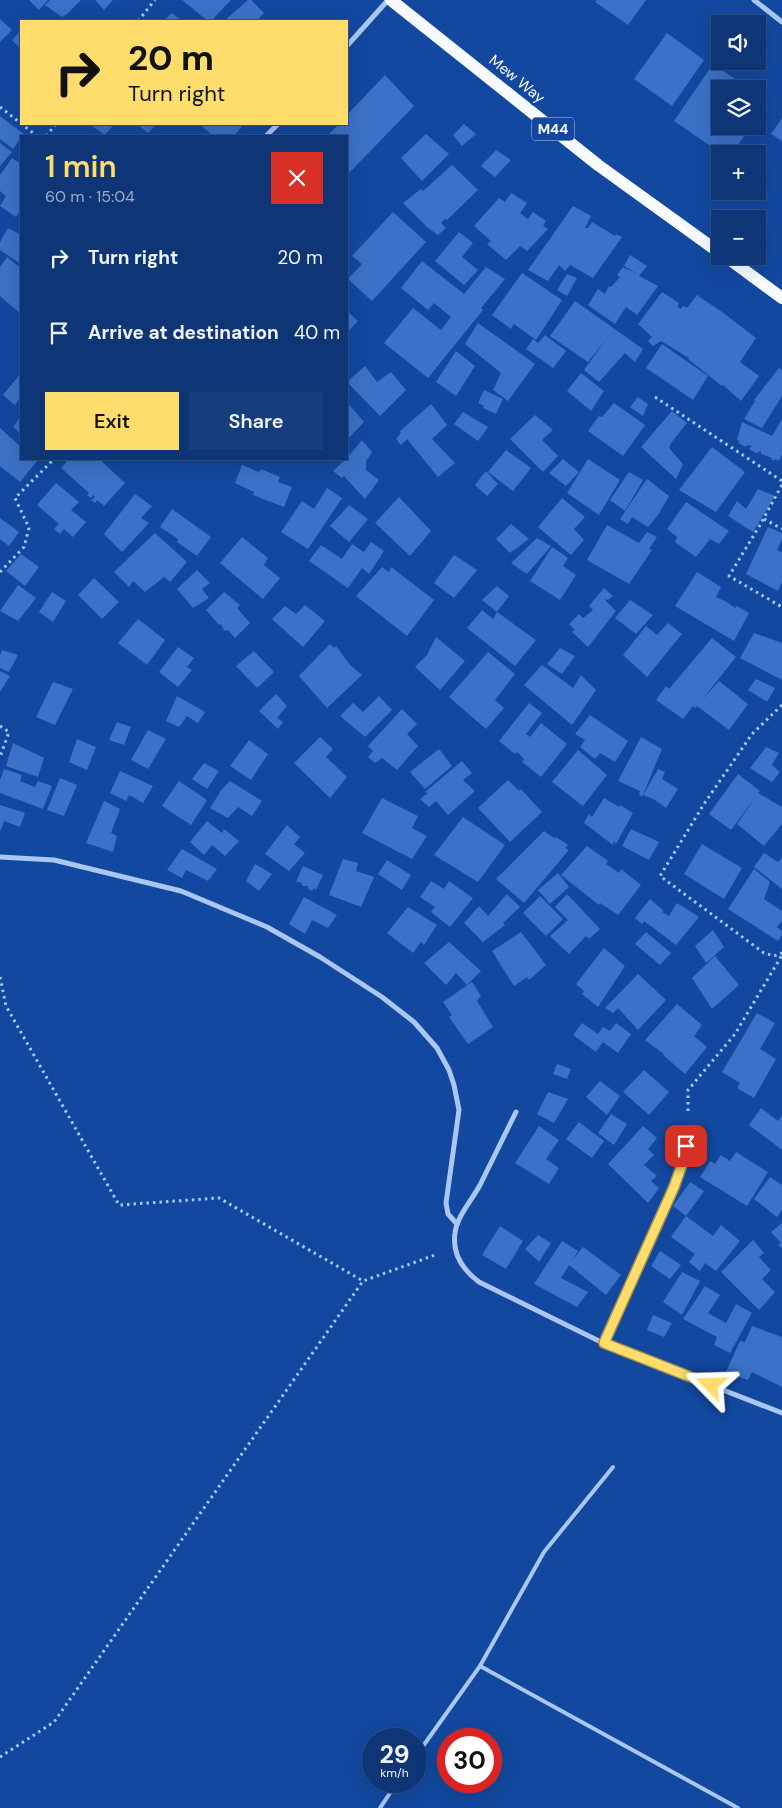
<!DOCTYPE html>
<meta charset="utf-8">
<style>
:root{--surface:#0e3677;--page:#173e7c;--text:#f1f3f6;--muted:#9babc6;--line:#2e5089;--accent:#ffdd6d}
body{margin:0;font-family:"DM Sans",sans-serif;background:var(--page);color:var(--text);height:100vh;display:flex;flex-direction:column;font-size:19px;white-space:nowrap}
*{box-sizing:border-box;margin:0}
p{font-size:16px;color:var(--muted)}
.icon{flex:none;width:28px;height:28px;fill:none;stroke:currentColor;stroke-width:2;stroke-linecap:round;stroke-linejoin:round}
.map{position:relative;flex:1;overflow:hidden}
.panel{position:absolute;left:20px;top:135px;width:328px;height:325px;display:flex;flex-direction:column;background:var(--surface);border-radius:0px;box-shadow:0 5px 20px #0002,0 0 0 1px var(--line)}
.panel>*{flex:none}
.guide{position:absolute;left:20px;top:20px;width:328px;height:105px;border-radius:0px;box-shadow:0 5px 20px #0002,0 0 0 1px var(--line);background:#ffdd6d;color:#111;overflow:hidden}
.tools{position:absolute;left:711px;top:15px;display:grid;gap:10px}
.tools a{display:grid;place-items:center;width:55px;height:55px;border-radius:0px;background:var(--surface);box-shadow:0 5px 20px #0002,0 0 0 1px var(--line);font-size:25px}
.speed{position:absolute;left:362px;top:1728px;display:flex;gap:10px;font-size:25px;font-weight:700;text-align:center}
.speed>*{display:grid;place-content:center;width:65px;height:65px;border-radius:50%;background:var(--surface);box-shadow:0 5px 20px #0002,0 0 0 1px var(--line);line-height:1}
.speed small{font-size:12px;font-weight:400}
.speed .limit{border:8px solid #d22;background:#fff;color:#111}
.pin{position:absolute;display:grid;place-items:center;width:42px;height:42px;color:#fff;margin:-21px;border-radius:10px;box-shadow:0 2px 8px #0006}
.me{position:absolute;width:55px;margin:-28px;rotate:292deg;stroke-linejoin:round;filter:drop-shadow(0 0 4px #0008)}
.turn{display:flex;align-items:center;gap:18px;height:105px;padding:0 25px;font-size:22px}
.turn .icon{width:65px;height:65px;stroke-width:2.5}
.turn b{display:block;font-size:35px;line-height:42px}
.round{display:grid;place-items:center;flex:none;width:52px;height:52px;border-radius:0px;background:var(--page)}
.head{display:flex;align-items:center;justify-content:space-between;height:85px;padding:0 25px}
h1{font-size:30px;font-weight:600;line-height:38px;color:var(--accent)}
.button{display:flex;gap:10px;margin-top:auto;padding:10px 25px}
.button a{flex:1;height:58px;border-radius:0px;background:var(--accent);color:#111;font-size:20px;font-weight:600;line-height:58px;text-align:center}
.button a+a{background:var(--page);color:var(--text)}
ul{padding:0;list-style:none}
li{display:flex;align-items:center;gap:15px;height:75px;padding:0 25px}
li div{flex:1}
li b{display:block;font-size:19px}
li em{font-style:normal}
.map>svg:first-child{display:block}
.building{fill:#3b71c6}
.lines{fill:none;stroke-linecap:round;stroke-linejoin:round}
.path{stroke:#aac7f4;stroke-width:3;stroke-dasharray:2.5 4;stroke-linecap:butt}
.lane{stroke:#aac7f4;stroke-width:4}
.street{stroke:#aac7f4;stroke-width:5}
.primary{stroke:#f7faff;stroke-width:12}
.route-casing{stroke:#a69047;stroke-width:12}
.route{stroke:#ffdd6d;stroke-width:9}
.labels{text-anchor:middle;stroke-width:5;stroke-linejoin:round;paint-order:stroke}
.shield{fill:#12489f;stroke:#b8c8e2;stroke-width:1}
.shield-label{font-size:14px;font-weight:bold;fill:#fff}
.street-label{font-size:15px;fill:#fff;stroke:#12489f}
</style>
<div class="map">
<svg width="782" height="1808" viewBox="0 0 782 1808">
<rect width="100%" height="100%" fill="#12489f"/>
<!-- building -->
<g class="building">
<polygon points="29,0 48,0 39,10"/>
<polygon points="50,0 81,0 67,14 62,17 45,5"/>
<polygon points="95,0 113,0 104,10"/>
<polygon points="182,0 231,0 211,21 208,21"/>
<polygon points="248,0 251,0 264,13 256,21 224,21"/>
<polygon points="597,0 646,0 628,25 595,2"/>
<polygon points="172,13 182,21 163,21"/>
<polygon points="0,19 12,30 0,42"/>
<polygon points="21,30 21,49 12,40"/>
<polygon points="667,33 704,60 672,106 634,79"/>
<polygon points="713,64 744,85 741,89 720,89 720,126 742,126 748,130 732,154 722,154 674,121"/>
<polygon points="385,75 414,106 350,172 346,169 346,136 327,136 339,124 346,124 346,116"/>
<polygon points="0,116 24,134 13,149 0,139"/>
<polygon points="782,118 782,141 771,134"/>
<polygon points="89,124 114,124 105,135"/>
<polygon points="137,124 157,124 148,133"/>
<polygon points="203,124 244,124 234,136 213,136 202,126"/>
<polygon points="464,124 476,134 462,146 453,135"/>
<polygon points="426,134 449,154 422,181 401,158"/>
<polygon points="0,143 12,152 0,166"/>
<polygon points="496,150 511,160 495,177 481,166"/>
<polygon points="12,158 21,164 21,210 16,217 0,206 6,196 0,191 0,175"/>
<polygon points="452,165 478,190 447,220 446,218 441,223 446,228 438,235 428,228 403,203 421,189 423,191"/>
<polygon points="511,193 527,203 520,213 528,219 533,212 546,221 543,226 548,229 527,251 520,246 506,260 487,244 491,241 474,226 499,198 505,202"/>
<polygon points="573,206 591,216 585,228 588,228 592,222 615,236 616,234 622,237 593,278 570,265 565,271 559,265 548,281 528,270"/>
<polygon points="393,212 426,242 372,301 348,279 362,264 352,256"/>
<polygon points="8,228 21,235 21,264 0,250 0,242"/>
<polygon points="459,232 473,243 462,257 478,270 464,285 435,261"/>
<polygon points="630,255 647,266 639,276 658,286 637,315 626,307 615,324 588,305 598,289 605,294 609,286 611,287 620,277 617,275 623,267 637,274 624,266"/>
<polygon points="7,257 21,268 21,314 0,296 0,267"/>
<polygon points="422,261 464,294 486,267 505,279 481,308 483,310 428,378 384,343 413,308 441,330 451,317 434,303 428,310 401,288"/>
<polygon points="522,273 562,300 536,340 514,324 511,329 492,315"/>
<polygon points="567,274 577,278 567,296 557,290"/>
<polygon points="662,292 679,303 677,307 681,309 683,306 687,308 697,295 722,312 756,338 740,362 759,376 741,401 723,385 722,386 688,359 689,358 661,341 653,346 648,341 652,337 638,324"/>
<polygon points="575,301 643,349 635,362 625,353 599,382 584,370 607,338 588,362 550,336"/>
<polygon points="346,310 358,321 346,334"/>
<polygon points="478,323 535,364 508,401 493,390 501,373 465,344"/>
<polygon points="545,335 566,351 553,368 526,349 533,339 538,343"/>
<polygon points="662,344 708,376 693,400 646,368"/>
<polygon points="456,351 475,366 456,396 436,382"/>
<polygon points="365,366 377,382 391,372 406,390 380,416 347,382"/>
<polygon points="779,368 782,370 782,396 762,428 744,419 755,401 760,404 754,400"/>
<polygon points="21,373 21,396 15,405 3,395"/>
<polygon points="581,373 604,391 591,411 567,391"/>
<polygon points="484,390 503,399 496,414 483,408 484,406 478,403"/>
<polygon points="638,397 648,404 643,416 630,407"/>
<polygon points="346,401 364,422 346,441"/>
<polygon points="614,403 645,425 623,456 588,431 599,416 602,417"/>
<polygon points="431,404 447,425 432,439 455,463 438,477 407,439 401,445 396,439 401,433 400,431"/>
<polygon points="672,411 687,423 671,443 669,448 683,464 676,479 641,447"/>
<polygon points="463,412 488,427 478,441 454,424"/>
<polygon points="535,415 553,430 542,440 558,456 543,472 510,439"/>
<polygon points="21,416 21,434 13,427"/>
<polygon points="782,419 782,454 779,461 775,459 774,461 771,459 772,458 761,454 761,451 756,453 749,449 752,446 747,445 746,447 738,443 740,441 737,440 742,422 772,436"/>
<polygon points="0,428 21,447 21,459 35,459 37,461 20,482 0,466"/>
<polygon points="362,440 372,452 366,461 366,470 379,480 365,499 344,476 342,478 333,471 346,459"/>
<polygon points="712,447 745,472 716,512 679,490"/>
<polygon points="506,450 531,468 513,491 488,472"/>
<polygon points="69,459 99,459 125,483 104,506 97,500 95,503 91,500 95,497 93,495 91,498 87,495 89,493 61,468"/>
<polygon points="563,459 579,472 566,486 549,473"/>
<polygon points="588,459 620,480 599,515 567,493"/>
<polygon points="242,465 259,472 261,469 280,477 278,482 292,487 284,507 253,495 254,492 235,483"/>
<polygon points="486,471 498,484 487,496 475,485"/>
<polygon points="629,472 643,480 625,511 610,500"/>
<polygon points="647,479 669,496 658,515 648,527 632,517 628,524 620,519"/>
<polygon points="56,483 79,502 71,510 86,522 73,537 64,529 60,534 54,529 59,524 37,505"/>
<polygon points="327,488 342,498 308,549 281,532 302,501 314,509"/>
<polygon points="758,489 775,496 753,532 728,516 737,501 746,509"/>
<polygon points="135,494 152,506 141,518 149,523 122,552 104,534"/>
<polygon points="399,497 431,531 410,556 375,523"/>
<polygon points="562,498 585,517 574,529 584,540 571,555 538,527"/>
<polygon points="686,502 729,531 719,544 710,539 696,557 675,542 677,537 667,529"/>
<polygon points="349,505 368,519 349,542 330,526"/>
<polygon points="172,509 211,537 197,556 177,542 178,539 160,527"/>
<polygon points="0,518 19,532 9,546 0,539"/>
<polygon points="511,524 529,539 510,553 496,539"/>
<polygon points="607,525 639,543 647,532 657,537 649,549 652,550 629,584 587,560"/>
<polygon points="768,527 782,533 782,539 777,550 782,552 782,582 778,591 746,574"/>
<polygon points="155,533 187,562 170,582 164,577 145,592 133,581 129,587 114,572"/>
<polygon points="242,537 268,558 264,565 280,578 263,599 220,563"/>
<polygon points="537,538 551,546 527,574 511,563"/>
<polygon points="371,542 384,551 369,574 362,568 348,588 309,561 321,545 342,559 352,544 364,552"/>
<polygon points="552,547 568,558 563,566 576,575 560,600 530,581"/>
<polygon points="21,554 39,567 25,586 6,571"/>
<polygon points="454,555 477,570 454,598 434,583"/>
<polygon points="382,567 389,572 391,567 434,600 407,636 356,596"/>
<polygon points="197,570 210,583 202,589 209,598 193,608 177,589"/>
<polygon points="697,572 721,587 716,597 725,601 735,608 737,606 749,613 734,641 675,606"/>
<polygon points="94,578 119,602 102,619 78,595"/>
<polygon points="18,585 36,598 18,621 0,611"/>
<polygon points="497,586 509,596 497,612 482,600"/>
<polygon points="604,588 613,596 608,600 604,599 616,611 588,647 572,632 575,630 569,624 579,614 583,618 593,610 589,606"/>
<polygon points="52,592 66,601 53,622 39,612"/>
<polygon points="224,592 240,605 237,608 250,623 235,638 228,630 224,631 221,624 219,625 206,610"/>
<polygon points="630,600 653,615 636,634 615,618"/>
<polygon points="305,605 325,621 303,647 272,619 285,606 296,614"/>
<polygon points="482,610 493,619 497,612 536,640 515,666 467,628"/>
<polygon points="138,619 165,640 147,665 118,643"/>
<polygon points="668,623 682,634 647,677 623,655 646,626 657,635"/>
<polygon points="754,633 782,643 782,680 740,658"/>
<polygon points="436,637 465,661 440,690 415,667 427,655"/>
<polygon points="712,638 736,657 701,701 719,681 748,704 729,730 697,706 695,708 693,706 683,719 656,700 666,686 669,689"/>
<polygon points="330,644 334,648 336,646 350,665 362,675 327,708 299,676"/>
<polygon points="178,647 194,658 187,667 192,670 178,687 159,672"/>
<polygon points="560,648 575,656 562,674 547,664"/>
<polygon points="2,650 18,655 9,672 0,668 0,655"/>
<polygon points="254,651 274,672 257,688 236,666"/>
<polygon points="488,652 515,674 495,700 504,708 486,729 449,697"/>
<polygon points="542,665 573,688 581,675 596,690 572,725 524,685"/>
<polygon points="0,671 10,676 0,692"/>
<polygon points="756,679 775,688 767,702 748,690"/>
<polygon points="53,682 73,689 55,725 36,717"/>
<polygon points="276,694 287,706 277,718 283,722 278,729 259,711"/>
<polygon points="177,696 205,712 198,723 187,716 179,727 166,721"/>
<polygon points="379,696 392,710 365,737 340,716 353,703 363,712"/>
<polygon points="529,703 542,713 526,734 530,737 541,723 567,744 541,777 522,762 524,759 517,752 515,754 499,741"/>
<polygon points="402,709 417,724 407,734 418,746 397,770 382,758 375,763 368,757 373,751 368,746"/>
<polygon points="590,715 628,741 615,762 600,753 595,759 580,747 585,740 575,734"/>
<polygon points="117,722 131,727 124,745 109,740"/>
<polygon points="148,730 166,739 148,769 131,760"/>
<polygon points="320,737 333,749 326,757 347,777 330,798 294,763"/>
<polygon points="641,737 662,749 642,797 639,794 640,791 618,781"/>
<polygon points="77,739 96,747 87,770 69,762"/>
<polygon points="249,740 268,754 251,780 230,766"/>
<polygon points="13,743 44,758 38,777 6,766"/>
<polygon points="766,747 779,753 772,765 780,772 772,782 750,768"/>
<polygon points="439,749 452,766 425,789 410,772"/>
<polygon points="578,750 607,775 583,806 552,782"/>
<polygon points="462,761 472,773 463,780 475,791 448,815 436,801 429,807 420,799 428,793 425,792"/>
<polygon points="204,763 219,771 207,789 192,779"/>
<polygon points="4,769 22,775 20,781 35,787 38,781 52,786 43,809 0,793 0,780"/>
<polygon points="658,769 665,772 662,779 678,789 666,808 655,800 643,795"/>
<polygon points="120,771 153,786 143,803 129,795 126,801 110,793"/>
<polygon points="738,774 760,791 758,793 782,807 782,824 764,846 737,824 757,795 731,830 709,814"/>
<polygon points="60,778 77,785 64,816 47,810"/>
<polygon points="508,780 519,791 521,789 542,812 510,842 478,808"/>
<polygon points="179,781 207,800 191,825 162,806"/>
<polygon points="230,781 262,801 252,816 238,807 228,818 210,808 222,789"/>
<polygon points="382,798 418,816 412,828 427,836 412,859 362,833"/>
<polygon points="604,798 619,807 620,805 633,813 616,844 614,841 613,845 584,823 589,814 592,817"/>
<polygon points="104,801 120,809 111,833 117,836 113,852 86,843"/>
<polygon points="0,805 25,813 20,827 4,821 0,832"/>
<polygon points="463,817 505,845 478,882 434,855"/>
<polygon points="207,821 222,833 224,829 239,841 225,856 212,845 204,855 190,842"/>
<polygon points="287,825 300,837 294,844 305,853 289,871 265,854"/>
<polygon points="631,829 659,842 649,860 622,846"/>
<polygon points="544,831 554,838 556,837 568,845 565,848 569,850 524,903 496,879"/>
<polygon points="702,844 742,868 724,899 684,874"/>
<polygon points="587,846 608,861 606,864 619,873 621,869 641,885 618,915 600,903 599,905 561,875"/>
<polygon points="182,849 217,869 208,881 186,870 182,878 167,870"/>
<polygon points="764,853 778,862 782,858 782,889 754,867"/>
<polygon points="343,859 358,863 356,871 374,877 361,907 329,895"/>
<polygon points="387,860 411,875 402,890 378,874"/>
<polygon points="255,864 272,874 259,891 246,881"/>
<polygon points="303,866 323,875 316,890 314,888 312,891 307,888 309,886 303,886 300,882 296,882"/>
<polygon points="754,869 770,882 764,899 782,911 782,921 777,927 782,931 782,935 778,941 728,909"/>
<polygon points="558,873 569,887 550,904 538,890"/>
<polygon points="431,881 444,889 449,881 473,898 450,927 431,912 435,907 420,897"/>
<polygon points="507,894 520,907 503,923 505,925 483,942 464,923 479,906 488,916"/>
<polygon points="567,894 600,929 589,939 586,936 569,954 550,936 568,920 555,907"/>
<polygon points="540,896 563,919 546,936 523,913"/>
<polygon points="304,897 337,915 328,928 312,920 305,934 289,924"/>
<polygon points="650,899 664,911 662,912 669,916 677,903 699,917 676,945 644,921 642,924 635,918"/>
<polygon points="408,907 437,925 424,945 421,942 413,953 387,933"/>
<polygon points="713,930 724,947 706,963 695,946"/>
<polygon points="521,932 546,965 529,980 527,977 514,986 492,951"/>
<polygon points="646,932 671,953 660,965 635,944"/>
<polygon points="449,942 481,971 467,985 456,973 446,985 424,963"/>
<polygon points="604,948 625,966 598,1007 582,994 584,991 576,984"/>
<polygon points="715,956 739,985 712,1009 692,978"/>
<polygon points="638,974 666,1000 638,1030 618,1008 613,1013 605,1008"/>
<polygon points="472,982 481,996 477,1001 493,1027 468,1044 449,1017 452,1015 443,1002"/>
<polygon points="677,1004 702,1025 694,1036 707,1047 685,1074 663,1055 664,1054 645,1040"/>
<polygon points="757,1013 775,1023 760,1049 776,1059 754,1098 737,1088 740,1083 722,1072"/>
<polygon points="582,1023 598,1034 603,1027 610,1031 616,1023 631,1034 618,1053 603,1042 596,1052 573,1035"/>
<polygon points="557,1064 571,1069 567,1079 553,1074"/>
<polygon points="644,1070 669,1092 649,1115 623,1092"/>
<polygon points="600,1081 620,1096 607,1115 586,1097"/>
<polygon points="548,1092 568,1099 554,1123 537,1114"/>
<polygon points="761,1108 778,1121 782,1115 782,1150 749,1125"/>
<polygon points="611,1114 627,1124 614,1145 598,1133"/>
<polygon points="579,1122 604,1141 592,1158 566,1139"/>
<polygon points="539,1126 559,1140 546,1159 559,1168 549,1184 515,1163"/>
<polygon points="643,1126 657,1138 648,1149 654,1155 644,1165 657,1176 651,1181 659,1188 648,1203 608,1164"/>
<polygon points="736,1152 768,1172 747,1206 700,1177 710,1161 715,1164 721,1155 730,1161"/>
<polygon points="770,1177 782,1185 782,1210 777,1217 754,1199"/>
<polygon points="690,1182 704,1191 686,1216 713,1236 721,1225 740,1241 716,1271 705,1263 700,1271 689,1262 695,1254 671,1237 686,1216 673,1206"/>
<polygon points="782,1223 782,1248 778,1245 781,1243 771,1232"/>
<polygon points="500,1226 523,1241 506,1269 482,1255"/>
<polygon points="538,1235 551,1243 539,1262 525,1249"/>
<polygon points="753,1240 764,1253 759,1257 771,1270 762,1279 775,1292 759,1310 721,1272"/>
<polygon points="562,1241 578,1251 572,1261 583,1247 621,1275 606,1295 569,1265 561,1278 588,1292 577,1307 534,1284"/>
<polygon points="660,1251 681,1265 670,1279 651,1266"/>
<polygon points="682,1272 700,1281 682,1315 663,1302"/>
<polygon points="705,1286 720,1295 708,1313 726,1323 736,1304 752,1313 730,1353 714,1345 717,1337 683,1319"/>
<polygon points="653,1315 672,1323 664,1337 647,1330"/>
<polygon points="752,1326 782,1337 782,1387 752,1372 748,1380 734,1375 733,1376 725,1374 740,1341 745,1342"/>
</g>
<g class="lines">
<!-- path -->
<g class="path">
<polyline points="138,21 155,0"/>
<polyline points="0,107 37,136"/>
<polyline points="46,136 56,124"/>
<polyline points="655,397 782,481"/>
<polyline points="782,485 760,525 729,576 782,607"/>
<polyline points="764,519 782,529"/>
<polyline points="0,572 24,547 29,528 15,498 54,459"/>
<polyline points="782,705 752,734 704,804 660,876 764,953 774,956 782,953"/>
<polyline points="0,726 9,732 0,757"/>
<polyline points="0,977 6,1006 119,1205 219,1198 363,1281"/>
<polyline points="688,1111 688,1090 735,1034 782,955"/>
<polyline points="0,1757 54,1722 363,1281 435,1255"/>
</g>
<!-- lane -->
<g class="lane">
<polyline points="480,1666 544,1552 613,1467"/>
<polyline points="416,1756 480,1666 738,1808"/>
<polyline points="380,1808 398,1781"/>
</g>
<!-- street -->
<g class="street">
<polyline points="754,0 782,22"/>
<polyline points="346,47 388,0"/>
<polyline points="266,136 278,124"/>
<polyline points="0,857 54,860 181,891 267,927 320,957 382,997 414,1022 437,1048 449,1070 454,1085 459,1110 446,1203 448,1214 457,1224"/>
<path d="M516,1112C504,1136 492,1161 480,1185C472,1200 457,1216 455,1233C452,1254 463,1270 479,1282L603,1343"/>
<polyline points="687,1134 683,1159 674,1187 603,1343 782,1413"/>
</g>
<!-- primary -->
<g class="primary">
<polyline points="391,0 598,165 720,253"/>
<polyline points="725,256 782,298"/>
</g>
</g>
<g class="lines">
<defs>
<polyline id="route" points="686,1146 684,1159 674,1187 604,1343 711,1385"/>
</defs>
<!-- route casing -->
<use href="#route" class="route-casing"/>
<!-- route -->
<use href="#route" class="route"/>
</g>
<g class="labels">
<!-- shield labels -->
<rect class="shield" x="532" y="117.5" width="42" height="23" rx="4"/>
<g class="shield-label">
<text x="553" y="134">M44</text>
</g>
<!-- street labels -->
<g class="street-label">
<text transform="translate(517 79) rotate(39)" y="5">Mew Way</text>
</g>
</g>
</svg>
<div class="tools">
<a><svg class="icon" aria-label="sound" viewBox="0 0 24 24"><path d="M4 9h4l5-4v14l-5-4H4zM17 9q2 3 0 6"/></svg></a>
<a><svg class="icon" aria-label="layers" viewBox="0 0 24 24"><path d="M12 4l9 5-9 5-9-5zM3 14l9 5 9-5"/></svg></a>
<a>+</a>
<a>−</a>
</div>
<div class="speed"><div>29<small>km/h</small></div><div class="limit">30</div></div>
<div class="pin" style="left:686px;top:1146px;background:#d93025"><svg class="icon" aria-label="arrive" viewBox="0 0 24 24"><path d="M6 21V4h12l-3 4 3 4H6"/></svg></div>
<svg class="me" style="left:711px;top:1385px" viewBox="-20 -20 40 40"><path d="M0-17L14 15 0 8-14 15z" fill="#ffdd6d" stroke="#fff" stroke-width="4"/></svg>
<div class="guide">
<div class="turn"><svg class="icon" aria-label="right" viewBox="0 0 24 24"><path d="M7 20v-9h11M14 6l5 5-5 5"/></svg><div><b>20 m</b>Turn right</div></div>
</div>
<section class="panel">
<div class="head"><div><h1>1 min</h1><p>60 m · 15:04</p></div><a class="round" style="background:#d93025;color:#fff"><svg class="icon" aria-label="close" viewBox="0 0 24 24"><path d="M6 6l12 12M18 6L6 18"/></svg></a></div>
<ul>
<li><svg class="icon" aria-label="right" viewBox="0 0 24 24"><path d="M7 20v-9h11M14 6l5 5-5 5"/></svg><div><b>Turn right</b></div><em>20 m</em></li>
<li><svg class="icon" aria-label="arrive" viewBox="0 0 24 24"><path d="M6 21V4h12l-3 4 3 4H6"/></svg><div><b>Arrive at destination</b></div><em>40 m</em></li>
</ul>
<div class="button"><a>Exit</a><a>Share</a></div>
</section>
</div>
